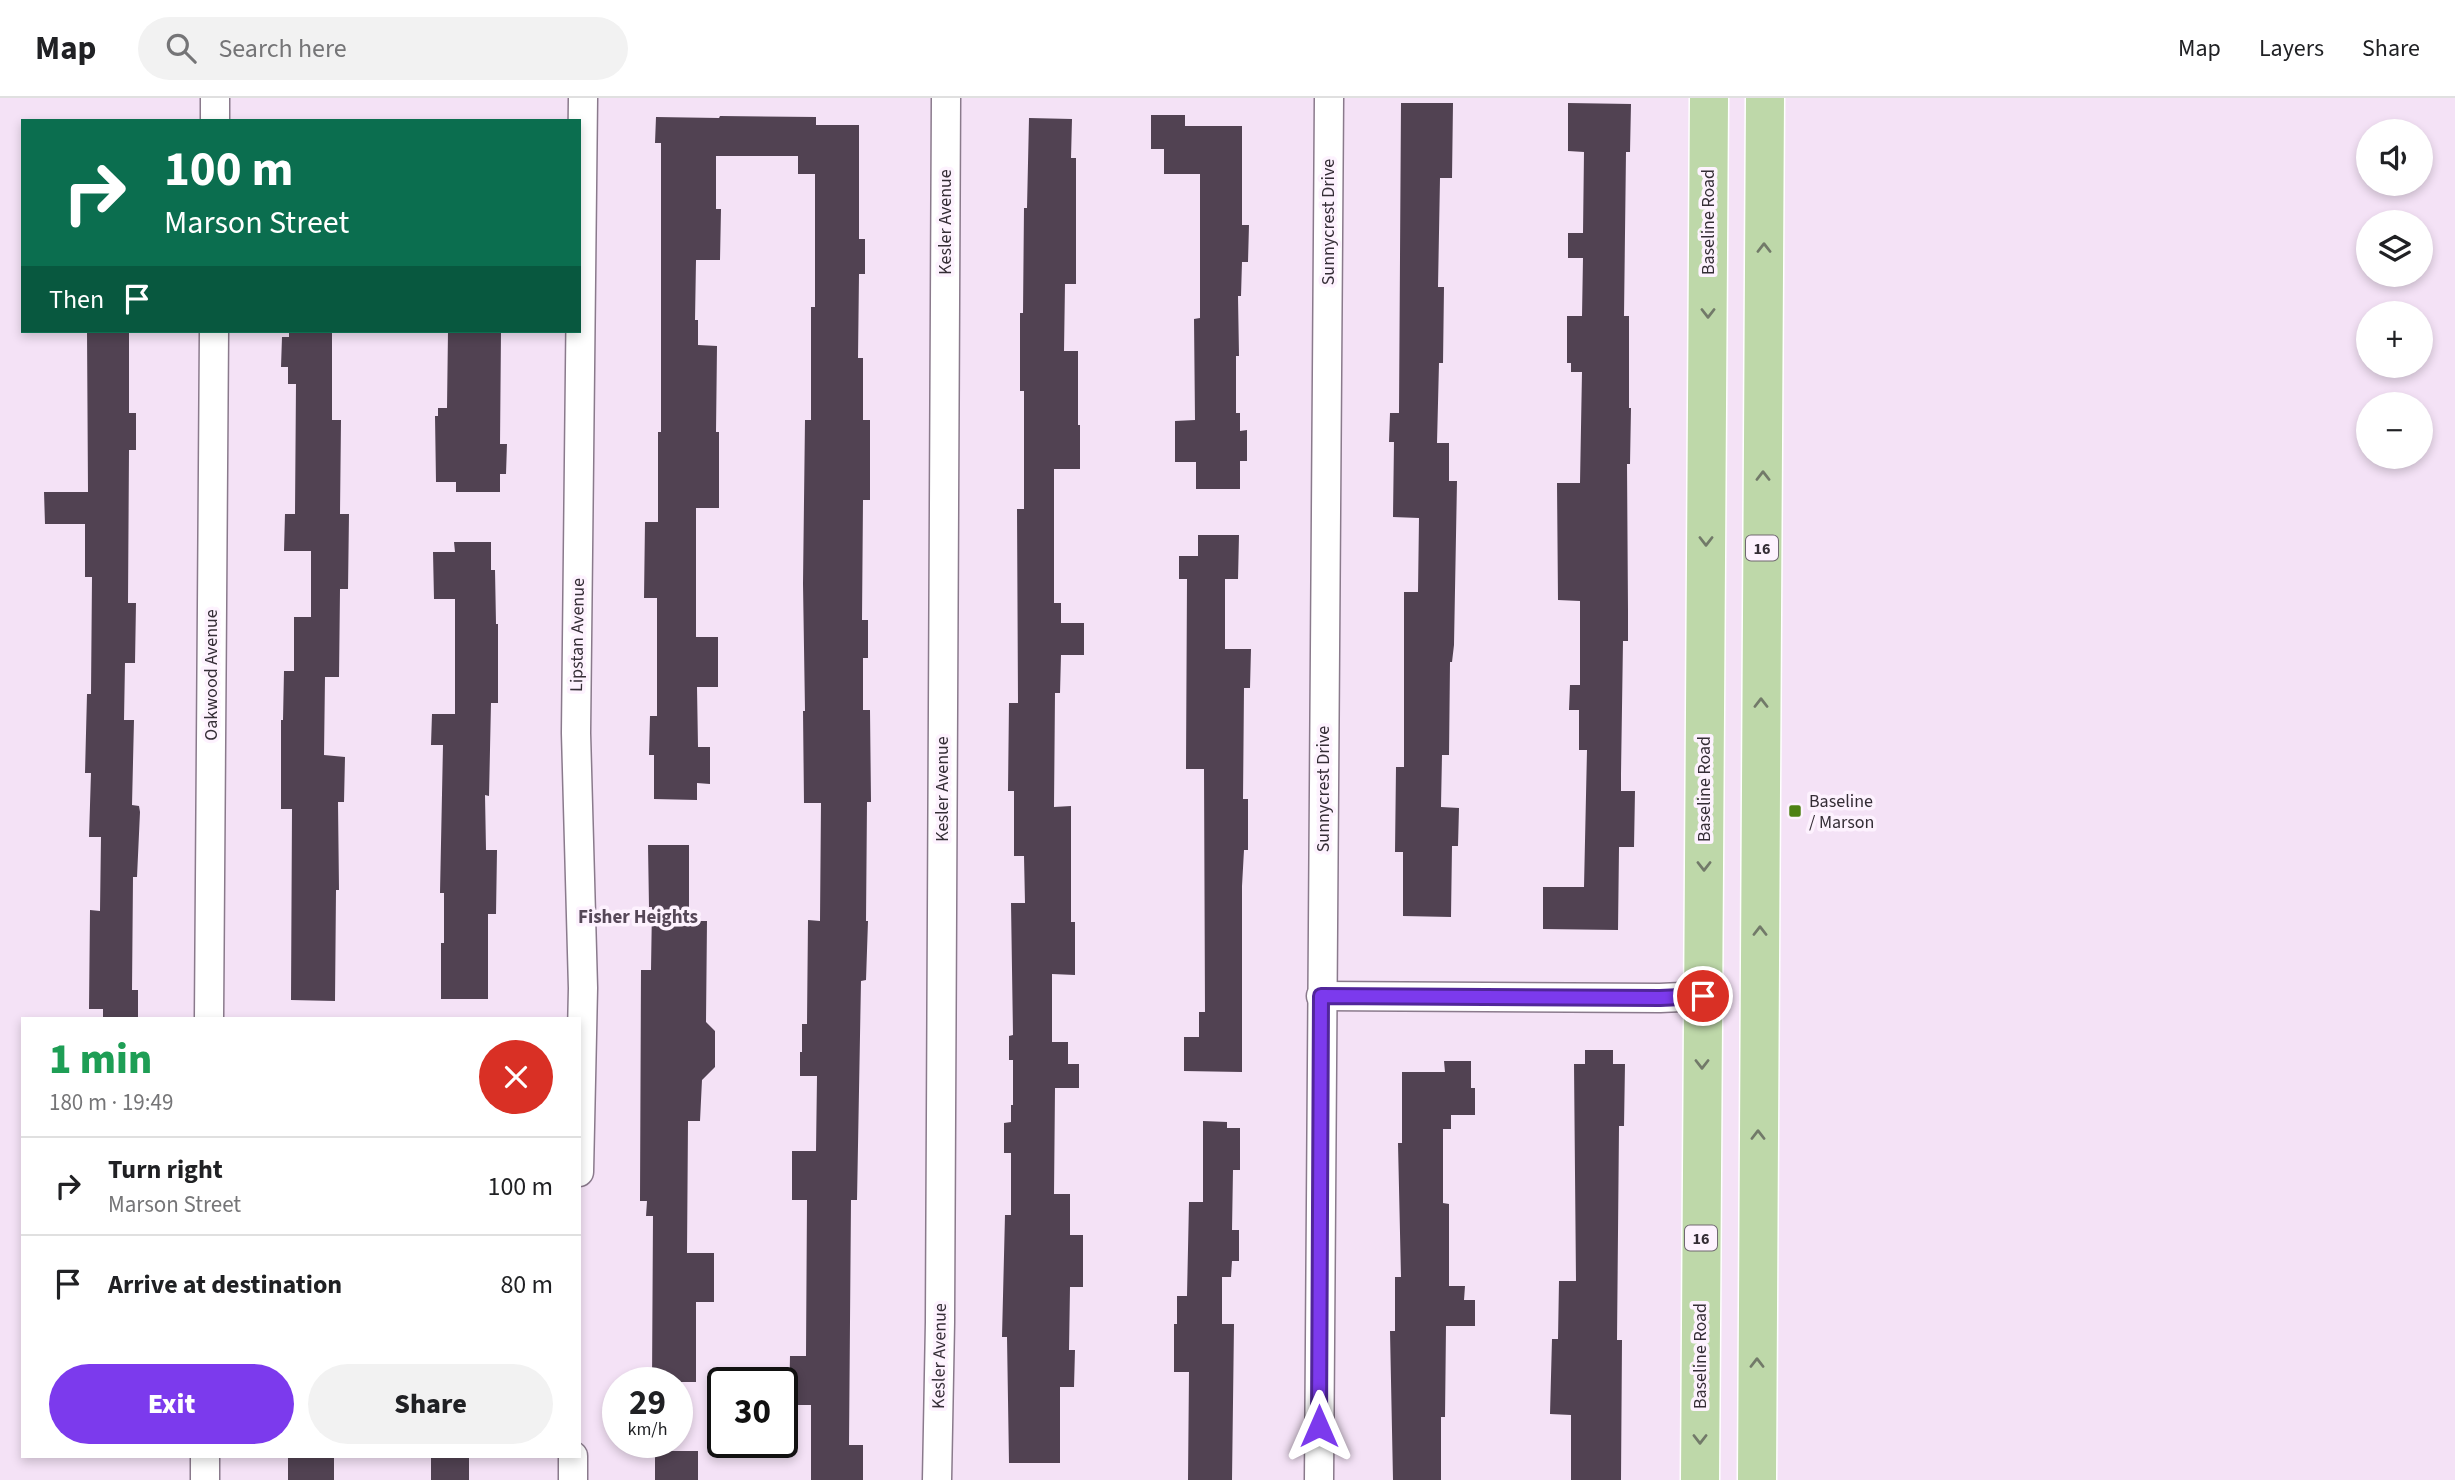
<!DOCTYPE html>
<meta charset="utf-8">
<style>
:root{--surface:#fff;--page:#f2f2f2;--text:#202124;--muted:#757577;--line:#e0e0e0;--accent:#7c3aed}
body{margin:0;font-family:"Source Sans 3",sans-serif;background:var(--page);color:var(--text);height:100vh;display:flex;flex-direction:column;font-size:26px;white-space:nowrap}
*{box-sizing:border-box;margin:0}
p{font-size:23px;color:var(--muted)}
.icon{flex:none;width:38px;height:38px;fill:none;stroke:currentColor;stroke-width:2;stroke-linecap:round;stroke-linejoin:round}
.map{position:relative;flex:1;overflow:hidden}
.panel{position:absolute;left:21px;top:919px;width:560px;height:441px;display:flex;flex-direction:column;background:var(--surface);border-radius:0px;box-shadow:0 4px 10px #0003}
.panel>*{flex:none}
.guide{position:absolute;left:21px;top:21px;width:560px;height:214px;border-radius:0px;box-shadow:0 4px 10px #0003;background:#0b6e4f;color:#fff;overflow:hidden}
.buttons{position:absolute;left:2356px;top:21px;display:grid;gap:14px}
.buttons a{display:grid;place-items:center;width:77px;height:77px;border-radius:50%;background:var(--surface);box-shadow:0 4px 10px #0003;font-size:35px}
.speed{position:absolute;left:602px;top:1269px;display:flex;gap:14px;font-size:35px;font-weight:700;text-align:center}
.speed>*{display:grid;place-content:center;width:91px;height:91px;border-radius:50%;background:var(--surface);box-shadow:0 4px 10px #0003;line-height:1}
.speed small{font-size:18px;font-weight:400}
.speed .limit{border:4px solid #111;border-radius:10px;background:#fff;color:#111}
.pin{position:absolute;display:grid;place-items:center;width:60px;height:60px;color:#fff;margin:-30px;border:4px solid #fff;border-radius:50%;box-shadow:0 2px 7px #0007}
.me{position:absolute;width:77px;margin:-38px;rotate:0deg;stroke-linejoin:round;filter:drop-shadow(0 0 5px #0008)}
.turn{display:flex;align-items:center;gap:24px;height:147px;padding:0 28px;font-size:32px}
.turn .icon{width:91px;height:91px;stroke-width:2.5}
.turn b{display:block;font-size:49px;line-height:60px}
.then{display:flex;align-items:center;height:66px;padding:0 28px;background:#0003;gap:14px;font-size:26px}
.round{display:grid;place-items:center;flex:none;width:74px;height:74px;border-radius:37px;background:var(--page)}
.headline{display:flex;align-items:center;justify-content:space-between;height:119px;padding:0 28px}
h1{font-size:42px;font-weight:800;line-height:52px;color:#1e9e55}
.cta{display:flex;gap:14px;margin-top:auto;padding:14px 28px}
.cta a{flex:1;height:80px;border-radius:42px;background:var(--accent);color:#fff;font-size:28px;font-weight:800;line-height:80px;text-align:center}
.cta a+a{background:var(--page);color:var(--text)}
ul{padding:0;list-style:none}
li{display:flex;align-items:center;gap:21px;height:98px;padding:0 28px;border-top:2px solid var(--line)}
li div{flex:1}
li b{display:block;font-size:26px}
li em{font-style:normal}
header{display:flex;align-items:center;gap:42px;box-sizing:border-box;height:98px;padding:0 35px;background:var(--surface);border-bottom:2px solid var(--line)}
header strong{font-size:33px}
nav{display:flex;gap:38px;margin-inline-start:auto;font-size:24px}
.search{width:490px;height:63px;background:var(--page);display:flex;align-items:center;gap:18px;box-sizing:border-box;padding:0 24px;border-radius:38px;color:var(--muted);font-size:26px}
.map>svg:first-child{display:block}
.building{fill:#514252}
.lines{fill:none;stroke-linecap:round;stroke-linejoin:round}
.minor-casing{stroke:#8a7a8c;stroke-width:31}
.primary-casing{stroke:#fff;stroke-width:41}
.minor{stroke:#fff;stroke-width:28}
.primary{stroke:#bed8a9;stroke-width:38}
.oneway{stroke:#727a69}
.route-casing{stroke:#51269a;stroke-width:18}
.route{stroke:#7c3aed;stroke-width:12}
.poi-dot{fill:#4e8114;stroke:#fdf2fe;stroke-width:2.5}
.labels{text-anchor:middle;stroke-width:7;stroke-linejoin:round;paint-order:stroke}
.shield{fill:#fdf2fe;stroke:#706871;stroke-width:2}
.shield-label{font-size:16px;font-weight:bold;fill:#342d35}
.street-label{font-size:18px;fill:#342d35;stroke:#fdf2fe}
.poi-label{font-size:18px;fill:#342d35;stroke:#fdf2fe;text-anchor:start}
.neighbourhood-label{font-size:19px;font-weight:bold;fill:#564858;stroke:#fdf2fe}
</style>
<header>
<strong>Map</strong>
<div class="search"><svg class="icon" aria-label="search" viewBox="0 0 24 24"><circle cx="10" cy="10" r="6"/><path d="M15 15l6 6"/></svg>Search here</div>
<nav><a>Map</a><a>Layers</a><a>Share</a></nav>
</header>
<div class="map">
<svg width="2455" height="1382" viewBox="0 0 2455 1382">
<rect width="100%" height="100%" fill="#f4e2f6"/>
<!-- building -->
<g class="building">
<polygon points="1401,5 1453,5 1452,80 1440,80 1438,189 1444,189 1443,265 1439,265 1437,345 1449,345 1449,383 1457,383 1454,547 1452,564 1450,564 1449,657 1442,657 1441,709 1459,710 1458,748 1452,748 1451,819 1403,818 1403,754 1395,754 1396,669 1404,669 1404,494 1418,494 1419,420 1393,419 1394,344 1389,344 1390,315 1399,315"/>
<polygon points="1568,5 1631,6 1630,54 1626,54 1624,218 1629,218 1629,310 1631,310 1630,366 1627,366 1628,513 1628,543 1623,543 1621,676 1621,693 1635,693 1634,749 1619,749 1618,832 1543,831 1543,789 1584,789 1587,652 1579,652 1579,612 1569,612 1570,587 1580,587 1580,503 1558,502 1557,385 1580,385 1582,274 1571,274 1571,265 1567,265 1567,218 1582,218 1583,160 1568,160 1568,135 1583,135 1584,54 1568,53"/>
<polygon points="1151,17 1185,17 1185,28 1242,28 1242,127 1249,127 1248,164 1242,164 1241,198 1238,198 1239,258 1236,258 1236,315 1240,315 1240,333 1247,332 1247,363 1240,363 1240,391 1196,391 1196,364 1175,364 1175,323 1195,322 1194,221 1200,220 1200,76 1164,76 1164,51 1151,51"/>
<polygon points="720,18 816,19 816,27 859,27 859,141 865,141 865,176 859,176 858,260 863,260 863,322 870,322 870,402 863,402 862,522 868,522 868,560 863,560 863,612 870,612 871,704 867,704 866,823 868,823 866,882 861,883 857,1102 851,1102 849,1347 863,1347 863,1382 811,1382 811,1307 789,1307 790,1258 806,1258 807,1102 792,1102 792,1053 816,1053 817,978 800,978 800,954 802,954 802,926 807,926 808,822 820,823 821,705 804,705 803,613 805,613 803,486 805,322 811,322 811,209 815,209 815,76 798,76 798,58 716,58 716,111 721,111 720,162 696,162 695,222 698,222 698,247 717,248 716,334 719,334 719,410 696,410 696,539 718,539 718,589 697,589 698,649 710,649 710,686 697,685 697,702 654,701 654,657 649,657 650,618 657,618 657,500 644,500 645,424 658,424 658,334 661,334 661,45 655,45 656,19 719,20"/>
<polygon points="1029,20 1072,21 1071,60 1076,60 1076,186 1065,186 1064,253 1078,253 1078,327 1080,327 1080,371 1054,371 1054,505 1061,505 1061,525 1084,525 1084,557 1061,557 1060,595 1055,595 1054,709 1071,708 1071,824 1075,824 1075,877 1052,876 1052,944 1068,944 1068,966 1079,966 1079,990 1055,990 1054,1096 1070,1096 1070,1137 1083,1137 1083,1189 1070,1189 1069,1252 1075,1252 1074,1289 1060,1289 1060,1365 1009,1365 1007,1239 1002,1239 1005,1117 1011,1117 1011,1055 1004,1055 1004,1025 1011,1024 1011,1007 1013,1007 1013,962 1009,962 1009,938 1013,937 1011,805 1025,805 1024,758 1014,758 1014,693 1008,693 1009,605 1018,605 1017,411 1024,411 1024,293 1020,293 1020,215 1023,215 1024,110 1027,110"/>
<polygon points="87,233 129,233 129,315 136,315 136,352 129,352 128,505 136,505 135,565 125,565 124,622 134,622 132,707 139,708 140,714 137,779 133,779 132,892 138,892 138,920 103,920 103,911 89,911 90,812 100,813 101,739 89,739 91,675 85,675 87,596 91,596 92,479 85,479 85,426 45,426 44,394 88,394"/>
<polygon points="289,233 332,233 332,322 341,322 340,416 349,416 348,491 340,491 339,579 325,579 324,657 345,659 344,704 338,704 339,792 336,792 335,903 291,902 292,711 281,711 281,622 283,622 284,573 294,573 294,519 311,519 311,453 284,453 285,416 295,416 296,286 288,286 288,269 281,269 282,239 289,239"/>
<polygon points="448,233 501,233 500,346 507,346 506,376 500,376 500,394 456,394 456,384 436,384 435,318 438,318 438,310 447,310"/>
<polygon points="1198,437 1239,437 1238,481 1225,481 1225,551 1251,551 1250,590 1244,590 1243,701 1248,701 1248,752 1244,752 1242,788 1242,974 1184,973 1184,939 1199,939 1199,914 1205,914 1204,671 1186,671 1187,481 1179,481 1179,458 1198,458"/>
<polygon points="454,444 491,444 491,472 495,472 496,526 498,526 498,605 491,605 489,698 485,697 486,752 497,752 496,816 488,816 488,901 441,901 441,845 444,845 444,795 440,795 443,647 431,647 432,616 455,616 455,501 434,501 433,454 455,454"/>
<polygon points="648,747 689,747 689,823 707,823 706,924 715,933 715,969 702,982 700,1023 688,1023 687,1155 714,1155 714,1204 696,1204 696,1284 652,1284 653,1118 646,1118 647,1103 640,1103 641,872 651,872 652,809 649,809"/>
<polygon points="1585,952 1613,952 1613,966 1625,966 1624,1028 1619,1028 1617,1242 1622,1242 1621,1382 1571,1382 1571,1317 1550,1316 1552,1241 1558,1241 1559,1183 1576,1183 1574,966 1585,966"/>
<polygon points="1444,963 1471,963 1471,990 1475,990 1475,1017 1451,1017 1451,1031 1443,1031 1443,1105 1449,1106 1449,1188 1465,1188 1464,1202 1475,1202 1475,1228 1446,1228 1445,1319 1441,1319 1441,1382 1393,1382 1390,1233 1395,1233 1395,1179 1401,1179 1398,1045 1402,1045 1402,974 1445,974"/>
<polygon points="1203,1023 1227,1024 1227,1030 1240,1030 1240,1072 1233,1072 1232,1132 1239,1132 1239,1163 1232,1163 1231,1179 1222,1179 1222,1226 1234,1226 1232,1382 1188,1382 1189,1274 1174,1274 1174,1226 1177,1226 1177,1198 1187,1198 1189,1104 1203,1104"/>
<rect x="655" y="1353" width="43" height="29"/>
<rect x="288" y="1358" width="46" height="24"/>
<rect x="431" y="1358" width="38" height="24"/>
</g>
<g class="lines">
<defs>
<g id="minor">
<polyline points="215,23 215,0"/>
<polyline points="1321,898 1660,900 1703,898"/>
<polyline points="209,920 214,233"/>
<polyline points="579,1074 583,890 576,635 583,0"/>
<polyline points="205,1382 205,1358"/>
<polyline points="573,1382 573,1358"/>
<polyline points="937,1382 940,1224 946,0"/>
<polyline points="1319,1382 1329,0"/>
</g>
<g id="primary">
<polyline points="1700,1382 1709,0"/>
<polyline points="1757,1382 1765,0"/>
</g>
</defs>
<!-- minor casing -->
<use href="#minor" class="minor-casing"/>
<!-- primary casing -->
<use href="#primary" class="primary-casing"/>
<!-- minor -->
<use href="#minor" class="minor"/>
<!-- primary -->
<use href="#primary" class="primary"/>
</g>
<!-- one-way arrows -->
<defs><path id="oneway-chevron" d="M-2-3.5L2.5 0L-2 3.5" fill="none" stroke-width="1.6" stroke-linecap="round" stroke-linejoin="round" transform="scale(1.75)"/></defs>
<g class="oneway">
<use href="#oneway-chevron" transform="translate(1764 150) rotate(-90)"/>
<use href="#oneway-chevron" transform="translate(1708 215) rotate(90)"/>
<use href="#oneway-chevron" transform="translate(1763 378) rotate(-90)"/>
<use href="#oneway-chevron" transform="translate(1706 443) rotate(90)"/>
<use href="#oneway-chevron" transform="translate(1761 605) rotate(-90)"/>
<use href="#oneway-chevron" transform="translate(1704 768) rotate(90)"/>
<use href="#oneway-chevron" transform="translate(1760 833) rotate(-90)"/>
<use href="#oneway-chevron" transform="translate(1702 966) rotate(90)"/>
<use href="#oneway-chevron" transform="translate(1758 1037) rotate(-90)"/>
<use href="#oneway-chevron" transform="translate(1757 1265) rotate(-90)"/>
<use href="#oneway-chevron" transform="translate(1700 1341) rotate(90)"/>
</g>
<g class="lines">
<defs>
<polyline id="route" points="1319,1328 1321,898 1660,900 1703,898"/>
</defs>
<!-- route casing -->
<use href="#route" class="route-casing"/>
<!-- route -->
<use href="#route" class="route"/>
</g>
<!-- markers -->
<rect class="poi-dot" x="1788" y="706" width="14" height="14" rx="3.5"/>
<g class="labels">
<!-- shield labels -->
<g class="shield">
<rect x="1746" y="437.5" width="32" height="25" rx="5"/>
<rect x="1685" y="1127.5" width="32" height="25" rx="5"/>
</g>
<g class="shield-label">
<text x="1762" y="456">16</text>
<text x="1701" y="1146">16</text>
</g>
<!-- street labels -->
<g class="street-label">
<text transform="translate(945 124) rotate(-90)" y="6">Kesler Avenue</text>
<text transform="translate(1328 124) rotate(-90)" y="6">Sunnycrest Drive</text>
<text transform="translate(1708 124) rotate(-90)" y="6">Baseline Road</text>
<text transform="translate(577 537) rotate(-89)" y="6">Lipstan Avenue</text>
<text transform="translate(211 577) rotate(-90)" y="6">Oakwood Avenue</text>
<text transform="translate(942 691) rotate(-90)" y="6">Kesler Avenue</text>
<text transform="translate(1323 691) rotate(-90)" y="6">Sunnycrest Drive</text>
<text transform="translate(1704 691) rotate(-90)" y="6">Baseline Road</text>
<text transform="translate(939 1258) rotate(-89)" y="6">Kesler Avenue</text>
<text transform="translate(1700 1258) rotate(-90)" y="6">Baseline Road</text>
</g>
<!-- poi labels -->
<g class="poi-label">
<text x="1809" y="709">Baseline<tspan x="1809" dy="21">/ Marson</tspan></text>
</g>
<!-- neighbourhood labels -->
<g class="neighbourhood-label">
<text x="638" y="825">Fisher Heights</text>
</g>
</g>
</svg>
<div class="buttons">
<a><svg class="icon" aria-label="sound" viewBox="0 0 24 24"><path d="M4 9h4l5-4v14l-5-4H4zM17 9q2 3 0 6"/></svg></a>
<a><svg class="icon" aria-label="layers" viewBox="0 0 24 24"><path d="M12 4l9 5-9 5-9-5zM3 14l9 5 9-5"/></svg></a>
<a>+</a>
<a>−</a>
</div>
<div class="speed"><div>29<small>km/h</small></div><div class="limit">30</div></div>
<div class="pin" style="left:1703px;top:898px;background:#d93025"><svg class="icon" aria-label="arrive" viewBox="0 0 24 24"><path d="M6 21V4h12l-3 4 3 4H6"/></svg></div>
<svg class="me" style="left:1319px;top:1328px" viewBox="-20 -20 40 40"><path d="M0-17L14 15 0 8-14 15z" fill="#7c3aed" stroke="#fff" stroke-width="4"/></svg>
<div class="guide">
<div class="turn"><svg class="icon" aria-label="right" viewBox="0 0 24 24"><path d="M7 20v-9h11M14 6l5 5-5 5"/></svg><div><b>100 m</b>Marson Street</div></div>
<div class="then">Then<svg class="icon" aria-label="arrive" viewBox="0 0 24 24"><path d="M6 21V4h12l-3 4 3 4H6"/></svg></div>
</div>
<section class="panel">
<div class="headline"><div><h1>1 min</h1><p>180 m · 19:49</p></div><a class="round" style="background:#d93025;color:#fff"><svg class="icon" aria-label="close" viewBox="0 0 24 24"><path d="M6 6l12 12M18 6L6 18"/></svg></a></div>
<ul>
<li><svg class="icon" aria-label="right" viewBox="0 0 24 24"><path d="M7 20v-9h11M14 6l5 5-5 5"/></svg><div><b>Turn right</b><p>Marson Street</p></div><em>100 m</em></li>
<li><svg class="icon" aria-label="arrive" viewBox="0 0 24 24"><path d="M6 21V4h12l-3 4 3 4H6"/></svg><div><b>Arrive at destination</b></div><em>80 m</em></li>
</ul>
<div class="cta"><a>Exit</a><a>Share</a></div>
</section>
</div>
